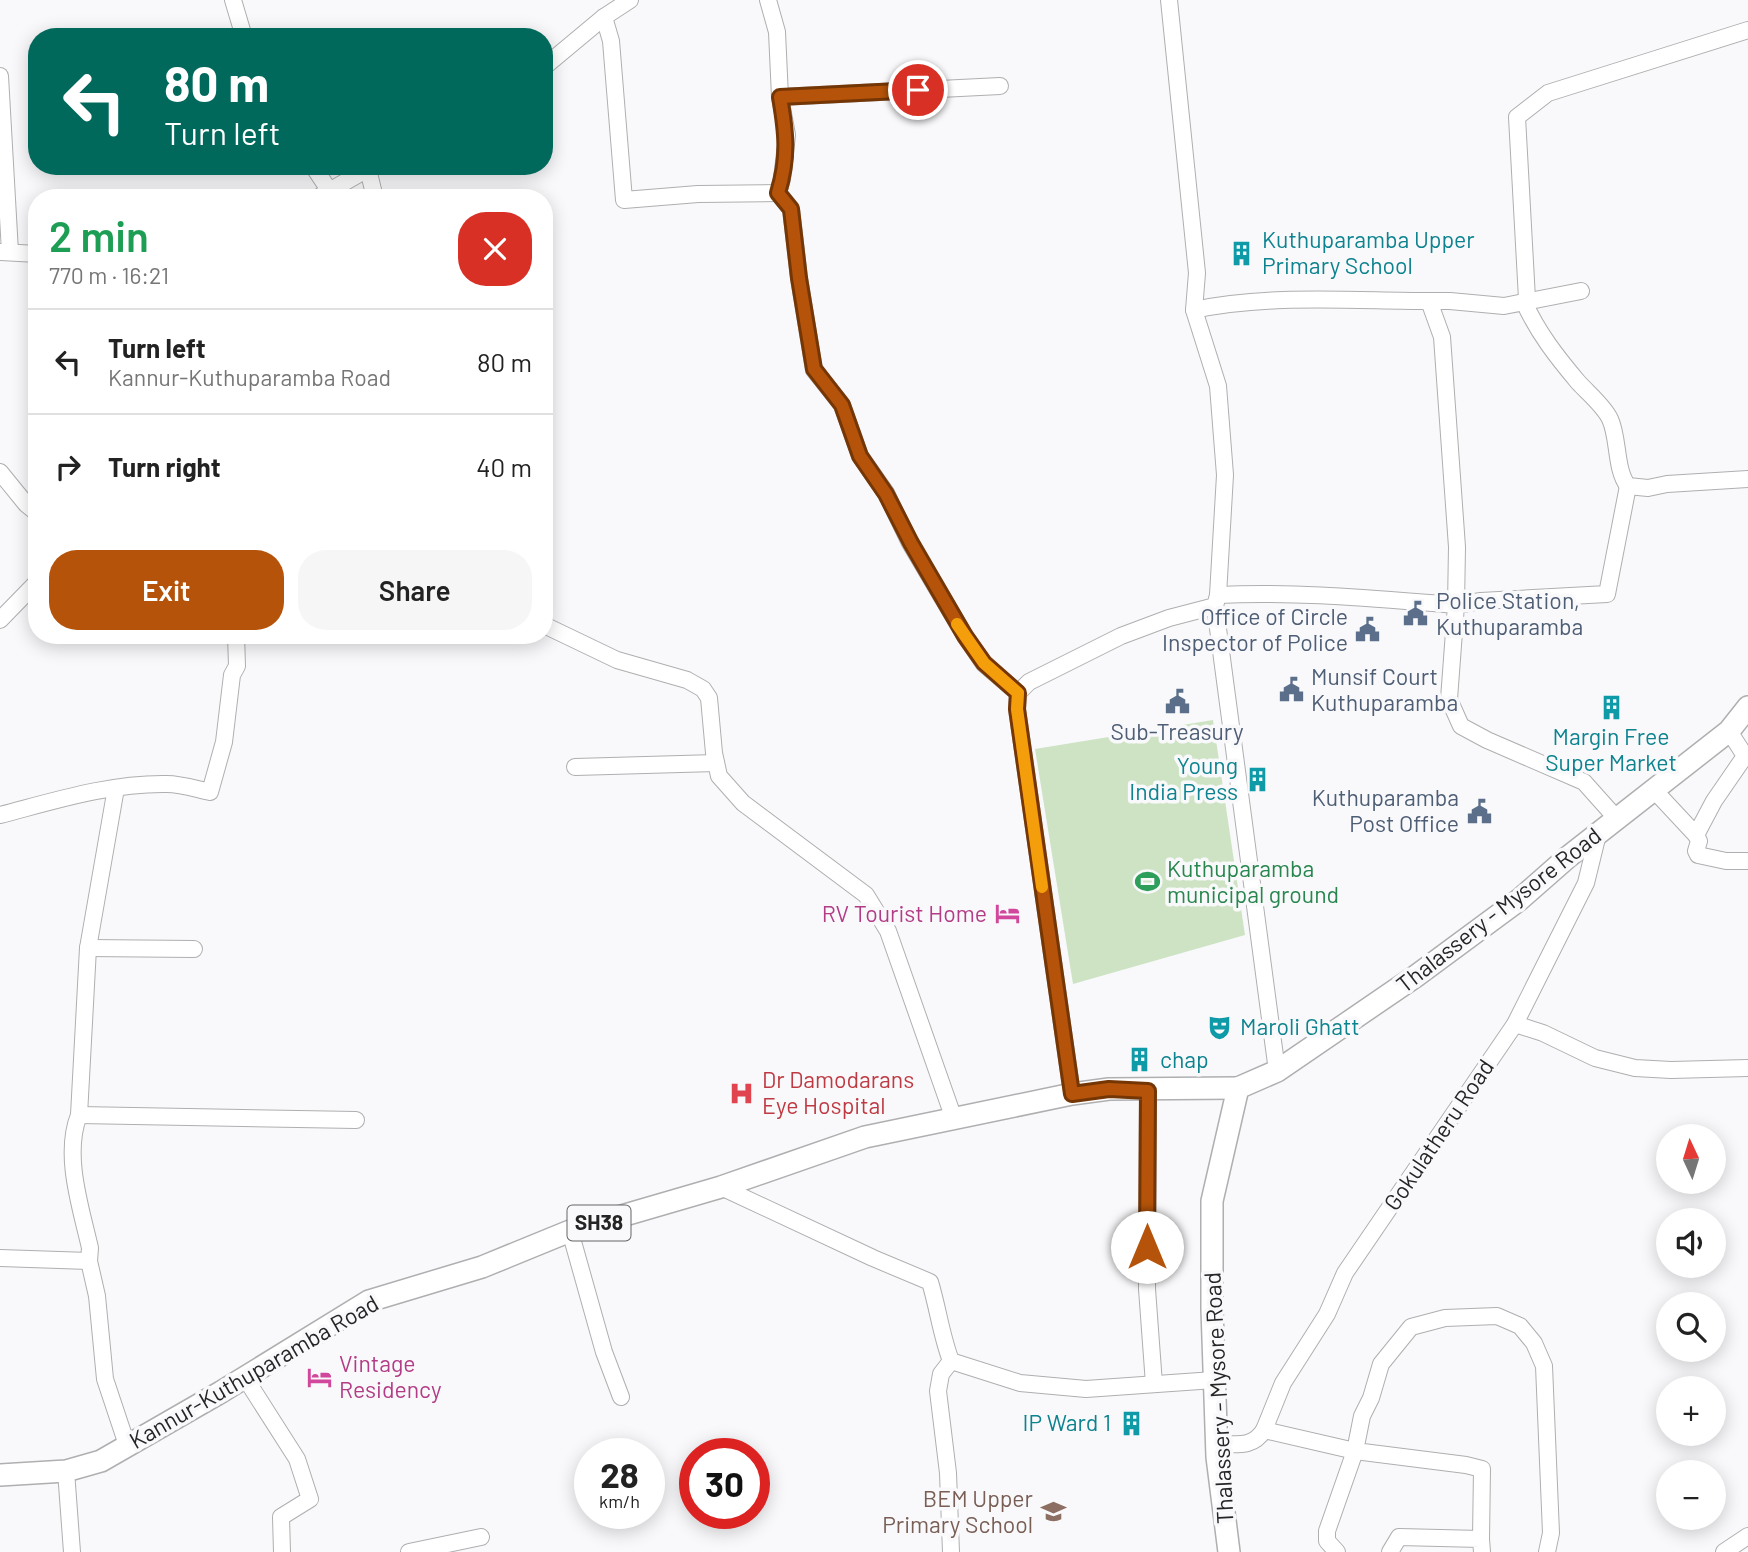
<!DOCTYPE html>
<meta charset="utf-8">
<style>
:root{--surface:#fff;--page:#f6f6f6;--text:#222;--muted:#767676;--line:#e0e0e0;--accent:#b45309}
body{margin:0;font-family:Barlow,sans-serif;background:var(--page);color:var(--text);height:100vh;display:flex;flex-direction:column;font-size:26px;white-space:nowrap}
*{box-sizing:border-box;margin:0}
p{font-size:23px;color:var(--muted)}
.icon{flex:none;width:38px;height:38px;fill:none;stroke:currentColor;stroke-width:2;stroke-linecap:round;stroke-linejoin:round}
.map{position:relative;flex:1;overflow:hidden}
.sheet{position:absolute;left:28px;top:189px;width:525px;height:455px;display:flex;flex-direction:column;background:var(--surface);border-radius:28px;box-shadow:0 4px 18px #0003}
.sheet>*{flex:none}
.top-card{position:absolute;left:28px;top:28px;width:525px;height:147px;border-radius:28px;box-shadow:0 4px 18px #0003;background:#00695c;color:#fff;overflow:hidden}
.needle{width:46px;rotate:356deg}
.fabs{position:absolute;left:1656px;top:1124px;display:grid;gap:14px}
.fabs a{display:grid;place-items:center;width:70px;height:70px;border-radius:50%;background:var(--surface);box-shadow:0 4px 18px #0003;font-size:35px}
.speed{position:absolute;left:574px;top:1438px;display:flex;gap:14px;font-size:35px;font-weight:700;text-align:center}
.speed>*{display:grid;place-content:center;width:91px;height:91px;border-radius:50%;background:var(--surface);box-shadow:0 4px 18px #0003;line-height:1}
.speed small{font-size:18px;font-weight:400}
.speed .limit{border:10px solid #d22;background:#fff;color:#111}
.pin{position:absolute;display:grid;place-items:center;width:60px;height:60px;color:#fff;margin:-30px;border:4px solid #fff;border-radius:50%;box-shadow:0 2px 7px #0007}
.me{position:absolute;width:77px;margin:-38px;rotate:0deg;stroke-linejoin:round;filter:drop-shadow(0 0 5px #0008)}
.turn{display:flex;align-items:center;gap:24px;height:147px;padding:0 21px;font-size:32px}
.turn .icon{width:91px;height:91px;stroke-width:2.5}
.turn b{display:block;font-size:49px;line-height:60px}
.round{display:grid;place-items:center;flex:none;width:74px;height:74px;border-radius:28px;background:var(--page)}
.head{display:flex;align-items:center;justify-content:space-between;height:119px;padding:0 21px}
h1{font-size:42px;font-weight:600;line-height:52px;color:#1e9e55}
.button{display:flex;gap:14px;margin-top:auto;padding:14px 21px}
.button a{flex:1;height:80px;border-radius:28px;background:var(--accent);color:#fff;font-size:28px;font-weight:600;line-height:80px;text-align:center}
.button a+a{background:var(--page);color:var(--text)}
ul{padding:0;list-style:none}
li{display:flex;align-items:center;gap:21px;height:105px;padding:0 21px;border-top:2px solid var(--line)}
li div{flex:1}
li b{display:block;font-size:26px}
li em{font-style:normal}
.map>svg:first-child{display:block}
.green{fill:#cde3c4}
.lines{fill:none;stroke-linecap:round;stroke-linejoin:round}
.minor-casing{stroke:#afafb1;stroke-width:18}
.major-casing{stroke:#afafb1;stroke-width:24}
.minor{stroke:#fff;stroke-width:16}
.major{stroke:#fff;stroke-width:21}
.route-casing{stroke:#753606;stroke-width:18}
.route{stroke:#b45309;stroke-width:12}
.slow{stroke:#f59e0b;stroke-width:12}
.labels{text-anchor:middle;stroke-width:7;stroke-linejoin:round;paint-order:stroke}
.shield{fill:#f9f9fb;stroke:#656566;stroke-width:2}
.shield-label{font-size:21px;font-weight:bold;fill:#252526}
.culture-label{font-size:23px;fill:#0d838f;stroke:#f9f9fb;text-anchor:start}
.service-label{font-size:23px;fill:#4e5e75;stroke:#f9f9fb;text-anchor:start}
.leisure-label{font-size:23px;fill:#27864d;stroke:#f9f9fb;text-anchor:start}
.street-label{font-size:23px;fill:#252526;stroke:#f9f9fb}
.hotel-label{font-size:23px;fill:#b23c85;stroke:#f9f9fb;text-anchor:end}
.health-label{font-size:23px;fill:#be3a42;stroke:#f9f9fb;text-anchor:start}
.education-label{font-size:23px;fill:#785e54;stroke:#f9f9fb;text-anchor:end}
</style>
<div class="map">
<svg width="1748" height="1552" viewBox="0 0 1748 1552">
<rect width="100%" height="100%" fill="#f9f9fb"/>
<!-- green -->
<polygon class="green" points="1213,720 1245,935 1073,984 1035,749"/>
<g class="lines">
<defs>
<g id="minor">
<polyline points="233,0 244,37"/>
<polyline points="768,0 777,32 780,97 787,135 782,179 778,193 791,209 799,278 814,370 842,405 860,456 886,493 910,543 965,636 984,664 1018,693"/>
<polyline points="604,17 611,41 624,200 698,194 778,193"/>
<polyline points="544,67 604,17 630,0"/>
<polyline points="0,76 10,252"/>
<polyline points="780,97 1000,86"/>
<polyline points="313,166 329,190"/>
<polyline points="368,169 375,198"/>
<polyline points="317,198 373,166"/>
<polyline points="1,252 37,254"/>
<polyline points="1581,291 1504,306 1450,301 1429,301 1442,337 1457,547 1456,605 1481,601 1607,594 1628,486"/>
<polyline points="1527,299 1517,117 1548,93 1748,30"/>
<path d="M1524,302C1538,333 1557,357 1578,382C1588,393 1604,406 1610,419C1619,438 1615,470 1628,486L1648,488L1667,484L1748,479"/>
<path d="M1194,310C1268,294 1354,301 1429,301"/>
<polyline points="0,472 26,504 37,513"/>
<path d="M1218,595C1298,591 1377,599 1456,605L1449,699L1461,726L1487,740L1584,782L1617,819"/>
<polyline points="1215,606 1277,1071"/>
<polyline points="0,620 37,582"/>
<polyline points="544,625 617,660 687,680 703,689 709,698 714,753 719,776 743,803 866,895 888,931 954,1119"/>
<polyline points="575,767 716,763"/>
<path d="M116,788L88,948L79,1115C63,1155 81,1208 90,1248L89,1261L97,1296L105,1379L127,1445"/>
<polyline points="1654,790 1696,835 1699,841 1696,851 1698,855 1726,861 1748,861"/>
<path d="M0,815C54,801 110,783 167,784C181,784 196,789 210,792L224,742L232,675L237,666L236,635"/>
<polyline points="1696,835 1714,801 1745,756 1729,731"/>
<polyline points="88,948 194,949"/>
<polyline points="1515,1024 1543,1033 1595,1058 1635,1068 1671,1070 1748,1068"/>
<polyline points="1148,1091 1147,1289 1154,1384"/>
<polyline points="1072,1094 1017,709 1018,693 1029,682 1121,636 1169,618 1215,606 1218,595 1225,475 1218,386 1194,310 1197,273 1169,0"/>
<polyline points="79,1115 356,1120"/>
<path d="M721,1187L873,1258L930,1282C938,1308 941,1335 951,1361L1020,1383L1086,1389L1214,1380"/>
<polyline points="570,1231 604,1352 621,1397"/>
<polyline points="0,1258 89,1261"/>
<polyline points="244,1376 297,1459 310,1499 281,1517 282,1552"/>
<polyline points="1264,1430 1283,1383 1327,1314 1345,1273 1515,1024 1586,883 1598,834"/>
<path d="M1217,1444C1237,1444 1253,1448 1264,1430L1355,1451L1327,1531V1541L1337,1552"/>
<polyline points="66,1471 72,1552"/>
<polyline points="1481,1539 1482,1469 1466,1465 1355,1451 1362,1416 1371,1398 1381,1364 1411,1327 1445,1318 1497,1316 1520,1326 1534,1343 1544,1366 1551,1533 1547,1552"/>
<polyline points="409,1552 481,1537"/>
<polyline points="951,1552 948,1473 938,1391 941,1374 951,1361"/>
<polyline points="1390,1552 1399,1537 1481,1539 1482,1552"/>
<polyline points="1724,1552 1748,1536"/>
</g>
<g id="major">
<polyline points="0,1475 66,1471 101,1461 221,1392 369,1301 482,1267 570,1231 721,1187 865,1137 1072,1094 1109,1089 1238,1088"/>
<polyline points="1229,1552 1217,1457 1212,1309 1212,1201 1238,1088 1277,1071 1416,976 1519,900 1568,857 1729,731 1748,707"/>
</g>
</defs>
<!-- minor casing -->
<use href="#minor" class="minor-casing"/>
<!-- major casing -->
<use href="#major" class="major-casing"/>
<!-- minor -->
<use href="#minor" class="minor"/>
<!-- major -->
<use href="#major" class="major"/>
</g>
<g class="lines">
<defs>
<path id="route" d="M918,90L780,97C786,132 789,157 778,193L791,209L799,278L814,369L842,405L860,456L886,494L911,543L965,636L984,663L1018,693L1017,709L1072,1094L1109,1089L1148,1091L1147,1247"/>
</defs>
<!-- route casing -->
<use href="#route" class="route-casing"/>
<!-- route -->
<use href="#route" class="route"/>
<!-- slow -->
<polyline class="slow" points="957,624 984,663 1018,693 1017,709 1042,887"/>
</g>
<!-- icons -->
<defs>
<symbol id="building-bare" viewBox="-9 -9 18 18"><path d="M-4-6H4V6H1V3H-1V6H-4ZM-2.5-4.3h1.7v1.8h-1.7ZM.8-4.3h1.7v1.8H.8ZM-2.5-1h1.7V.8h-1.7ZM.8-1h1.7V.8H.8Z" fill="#0f9aa8" stroke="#f9f9fb" stroke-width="2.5" paint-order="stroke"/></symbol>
<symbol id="civic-bare" viewBox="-9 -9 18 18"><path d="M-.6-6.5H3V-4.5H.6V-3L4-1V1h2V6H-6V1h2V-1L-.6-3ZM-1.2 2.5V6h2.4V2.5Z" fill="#5c6f8a" stroke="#f9f9fb" stroke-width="2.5" paint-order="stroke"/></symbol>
<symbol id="stadium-bare" viewBox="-9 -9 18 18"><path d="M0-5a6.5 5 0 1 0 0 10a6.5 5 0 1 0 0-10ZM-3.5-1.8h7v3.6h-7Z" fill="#2e9e5b" stroke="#f9f9fb" stroke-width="2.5" paint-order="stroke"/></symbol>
<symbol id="hotel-bare" viewBox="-9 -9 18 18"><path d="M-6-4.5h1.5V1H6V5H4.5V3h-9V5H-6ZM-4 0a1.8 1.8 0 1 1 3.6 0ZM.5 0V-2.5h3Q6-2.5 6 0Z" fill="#d1479c" stroke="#f9f9fb" stroke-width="2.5" paint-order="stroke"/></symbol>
<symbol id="theatre-bare" viewBox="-9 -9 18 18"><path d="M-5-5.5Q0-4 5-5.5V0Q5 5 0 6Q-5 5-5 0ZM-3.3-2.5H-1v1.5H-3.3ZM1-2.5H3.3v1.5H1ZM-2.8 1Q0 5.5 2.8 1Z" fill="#0f9aa8" stroke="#f9f9fb" stroke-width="2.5" paint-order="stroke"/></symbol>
<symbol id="hospital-bare" viewBox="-9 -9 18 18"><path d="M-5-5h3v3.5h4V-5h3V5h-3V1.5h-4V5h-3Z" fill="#e0444e" stroke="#f9f9fb" stroke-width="2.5" paint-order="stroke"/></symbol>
<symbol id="school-bare" viewBox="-9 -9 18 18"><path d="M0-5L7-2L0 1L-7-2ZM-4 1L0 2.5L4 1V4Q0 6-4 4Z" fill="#8d6e63" stroke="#f9f9fb" stroke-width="2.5" paint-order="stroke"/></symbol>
</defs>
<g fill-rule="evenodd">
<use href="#building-bare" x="1224" y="236" width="35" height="35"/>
<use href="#civic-bare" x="1398" y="596" width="35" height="35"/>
<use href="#civic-bare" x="1350" y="612" width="35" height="35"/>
<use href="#civic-bare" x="1274" y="672" width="35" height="35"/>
<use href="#civic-bare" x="1160" y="684" width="35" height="35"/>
<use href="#building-bare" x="1594" y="690" width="35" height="35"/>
<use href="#building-bare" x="1240" y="762" width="35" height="35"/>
<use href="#civic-bare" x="1462" y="794" width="35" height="35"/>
<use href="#stadium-bare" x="1130" y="864" width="35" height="35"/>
<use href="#hotel-bare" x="990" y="896" width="35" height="35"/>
<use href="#theatre-bare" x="1202" y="1010" width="35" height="35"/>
<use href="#building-bare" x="1122" y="1042" width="35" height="35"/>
<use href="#hospital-bare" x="724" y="1076" width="35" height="35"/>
<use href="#hotel-bare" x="302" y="1360" width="35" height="35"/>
<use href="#building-bare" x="1114" y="1406" width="35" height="35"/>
<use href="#school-bare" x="1036" y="1494" width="35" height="35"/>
</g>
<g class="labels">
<!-- shield labels -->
<rect class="shield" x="567.5" y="1205.5" width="63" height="35" rx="5"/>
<g class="shield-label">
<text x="599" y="1230">SH38</text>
</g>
<!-- culture labels -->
<g class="culture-label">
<text x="1262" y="248">Kuthuparamba Upper<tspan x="1262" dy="26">Primary School</tspan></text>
<text x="1611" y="745" text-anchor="middle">Margin Free<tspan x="1611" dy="26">Super Market</tspan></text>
<text x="1238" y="774" text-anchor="end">Young<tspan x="1238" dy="26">India Press</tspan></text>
<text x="1240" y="1035">Maroli Ghatt</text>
<text x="1160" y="1068">chap</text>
<text x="1111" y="1431" text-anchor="end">IP Ward 1</text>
</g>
<!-- service labels -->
<g class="service-label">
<text x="1436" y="609">Police Station,<tspan x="1436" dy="26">Kuthuparamba</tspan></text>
<text x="1348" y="625" text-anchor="end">Office of Circle<tspan x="1348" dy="26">Inspector of Police</tspan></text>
<text x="1311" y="685">Munsif Court<tspan x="1311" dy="26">Kuthuparamba</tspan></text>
<text x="1177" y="740" text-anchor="middle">Sub-Treasury</text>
<text x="1459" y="806" text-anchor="end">Kuthuparamba<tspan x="1459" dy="26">Post Office</tspan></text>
</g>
<!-- leisure labels -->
<g class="leisure-label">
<text x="1167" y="877">Kuthuparamba<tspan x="1167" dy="26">municipal ground</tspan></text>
</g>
<!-- street labels -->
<g class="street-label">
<text transform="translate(1499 910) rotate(-38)" y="8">Thalassery - Mysore Road</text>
<text transform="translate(1439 1135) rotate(-56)" y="8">Gokulatheru Road</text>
<text transform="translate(254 1372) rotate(-30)" y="8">Kannur-Kuthuparamba Road</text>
<text transform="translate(1219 1398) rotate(-93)" y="8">Thalassery - Mysore Road</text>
</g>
<!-- hotel labels -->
<g class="hotel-label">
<text x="987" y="922">RV Tourist Home</text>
<text x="339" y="1372" text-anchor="start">Vintage<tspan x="339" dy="26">Residency</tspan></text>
</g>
<!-- health labels -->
<g class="health-label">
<text x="762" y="1088">Dr Damodarans<tspan x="762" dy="26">Eye Hospital</tspan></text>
</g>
<!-- education labels -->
<g class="education-label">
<text x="1033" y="1507">BEM Upper<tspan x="1033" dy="26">Primary School</tspan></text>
</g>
</g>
</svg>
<div class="fabs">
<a><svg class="needle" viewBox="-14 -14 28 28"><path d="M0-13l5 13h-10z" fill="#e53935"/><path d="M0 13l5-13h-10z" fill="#767676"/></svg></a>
<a><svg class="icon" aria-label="sound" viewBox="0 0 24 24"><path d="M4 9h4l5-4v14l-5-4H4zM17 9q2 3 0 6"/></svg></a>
<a><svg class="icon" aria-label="search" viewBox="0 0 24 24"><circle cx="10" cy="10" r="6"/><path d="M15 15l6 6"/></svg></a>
<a>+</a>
<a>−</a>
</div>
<div class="speed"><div>28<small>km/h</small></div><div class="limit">30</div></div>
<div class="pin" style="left:918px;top:90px;background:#d93025"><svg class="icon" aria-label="arrive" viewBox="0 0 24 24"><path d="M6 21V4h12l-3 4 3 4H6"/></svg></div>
<svg class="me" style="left:1147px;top:1247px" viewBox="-20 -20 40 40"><circle r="19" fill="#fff"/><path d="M0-13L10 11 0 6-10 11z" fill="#b45309"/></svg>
<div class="top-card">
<div class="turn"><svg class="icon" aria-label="left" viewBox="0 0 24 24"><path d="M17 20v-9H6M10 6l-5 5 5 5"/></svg><div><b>80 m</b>Turn left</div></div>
</div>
<section class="sheet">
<div class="head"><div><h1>2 min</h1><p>770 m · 16:21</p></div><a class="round" style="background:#d93025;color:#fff"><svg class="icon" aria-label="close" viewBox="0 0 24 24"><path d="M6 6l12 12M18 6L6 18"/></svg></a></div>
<ul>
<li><svg class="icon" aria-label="left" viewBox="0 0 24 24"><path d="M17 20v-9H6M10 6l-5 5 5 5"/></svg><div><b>Turn left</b><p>Kannur-Kuthuparamba Road</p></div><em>80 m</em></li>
<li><svg class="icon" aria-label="right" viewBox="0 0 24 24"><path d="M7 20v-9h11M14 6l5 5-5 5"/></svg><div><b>Turn right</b></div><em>40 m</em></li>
</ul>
<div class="button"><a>Exit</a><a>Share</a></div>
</section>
</div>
